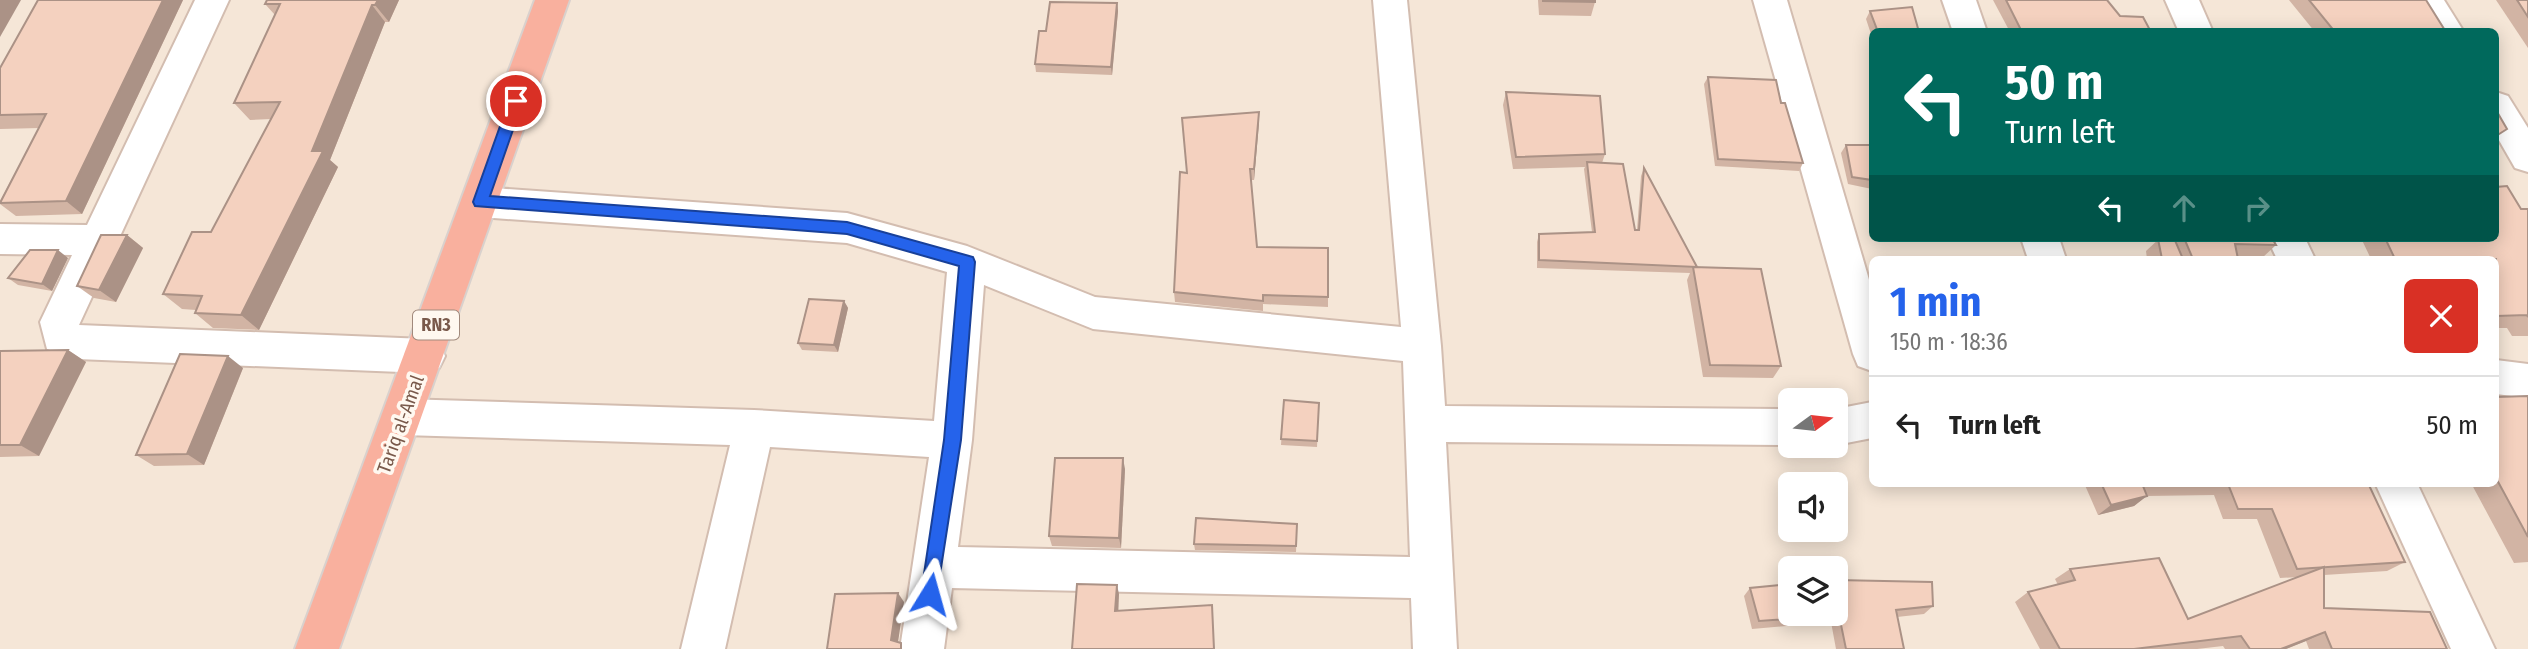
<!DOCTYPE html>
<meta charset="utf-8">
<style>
:root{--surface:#fff;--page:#f2f2f2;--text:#222;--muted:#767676;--line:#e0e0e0;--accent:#2563eb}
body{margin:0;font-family:"Fira Sans Condensed",sans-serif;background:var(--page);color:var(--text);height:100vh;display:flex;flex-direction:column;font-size:26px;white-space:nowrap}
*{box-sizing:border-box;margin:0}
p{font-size:23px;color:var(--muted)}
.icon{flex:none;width:38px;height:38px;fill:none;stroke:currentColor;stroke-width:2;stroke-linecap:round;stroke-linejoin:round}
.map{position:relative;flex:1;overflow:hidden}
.side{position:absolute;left:1869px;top:256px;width:630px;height:231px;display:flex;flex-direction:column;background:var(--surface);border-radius:10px;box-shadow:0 4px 18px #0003}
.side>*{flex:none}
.guide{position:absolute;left:1869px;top:28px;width:630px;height:214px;border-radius:10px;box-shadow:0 4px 18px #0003;background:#00695c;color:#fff;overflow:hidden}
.needle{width:46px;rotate:75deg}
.controls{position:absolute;left:1778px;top:388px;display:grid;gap:14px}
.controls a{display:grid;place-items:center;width:70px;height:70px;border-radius:10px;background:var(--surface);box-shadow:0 4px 18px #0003;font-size:35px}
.pin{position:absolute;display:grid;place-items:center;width:60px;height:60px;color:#fff;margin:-30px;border:4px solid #fff;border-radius:50%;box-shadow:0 2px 7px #0007}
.me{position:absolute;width:77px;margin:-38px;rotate:8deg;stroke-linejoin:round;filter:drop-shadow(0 0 5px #0008)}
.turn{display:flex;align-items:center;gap:24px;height:147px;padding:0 21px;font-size:32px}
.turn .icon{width:91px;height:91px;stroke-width:2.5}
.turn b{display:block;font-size:49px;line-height:60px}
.lanes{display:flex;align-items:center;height:66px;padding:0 21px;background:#0003;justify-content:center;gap:35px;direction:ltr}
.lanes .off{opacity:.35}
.round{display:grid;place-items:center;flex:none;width:74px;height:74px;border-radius:10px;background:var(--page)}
.head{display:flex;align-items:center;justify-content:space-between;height:119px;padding:0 21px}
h1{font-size:42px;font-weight:700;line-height:52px;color:var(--accent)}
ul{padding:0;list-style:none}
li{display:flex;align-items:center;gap:21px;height:98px;padding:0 21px;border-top:2px solid var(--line)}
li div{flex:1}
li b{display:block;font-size:26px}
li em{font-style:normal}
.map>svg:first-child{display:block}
.residential{fill:#f5e6d7;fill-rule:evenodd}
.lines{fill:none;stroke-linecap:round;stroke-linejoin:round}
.street-casing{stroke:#d3bdb0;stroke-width:4}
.highway-casing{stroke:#d9d1cd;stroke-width:4}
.street{fill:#fff;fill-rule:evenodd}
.highway{fill:#f9b09e;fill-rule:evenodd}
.wall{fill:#d2b4a4}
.shaded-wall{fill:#ab9286}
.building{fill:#f4d1bf;stroke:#ab9286;stroke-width:2}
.route{fill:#2563eb;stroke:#184099;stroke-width:2}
.labels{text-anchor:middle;stroke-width:7;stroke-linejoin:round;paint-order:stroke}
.shield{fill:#fff8f0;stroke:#a1897c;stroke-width:2}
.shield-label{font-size:18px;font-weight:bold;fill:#79594b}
.street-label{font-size:19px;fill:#79594b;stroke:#fff8f0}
</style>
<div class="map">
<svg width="2528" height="649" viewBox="0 0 2528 649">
<rect width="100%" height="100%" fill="#fdf4e9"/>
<!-- residential -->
<path class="residential" d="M0,0H2528V649H0ZM1872,32H2496V238H1872ZM1872,259H2496V483H1872ZM1790,401H1836V446H1790ZM1790,485H1836V530H1790ZM1790,569H1836V614H1790Z"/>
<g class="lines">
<defs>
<g id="street">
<polygon points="195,0 229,0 79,325 425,339 439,344 445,356 439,368 425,373 77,359 47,349 40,322 72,255 0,254 0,224 87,225"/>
<path d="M1373,0H1407L1441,346L1445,406L1790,409V445L1446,442L1457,649H1413L1411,598L952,588L944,649H900L929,457L770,447L725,649H681L730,445L403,435L389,430L383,417L389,404L403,399L754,410L934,421L947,272L847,243L480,217L467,212L462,202L467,192L480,187L847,213L967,246L1095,297L1401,327ZM984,285L1093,329L1403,361L1410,557L958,547L972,440Z"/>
<polygon points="1753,0 1787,0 1872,290 1872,371 1858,366 1853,354"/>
<polygon points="1942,0 1976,0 1987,32 1953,32"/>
<polygon points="2165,0 2199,0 2213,32 2179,32"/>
<polygon points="2410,0 2444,0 2464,32 2429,32"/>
<polygon points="2496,92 2508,96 2528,128 2528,172 2515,168 2496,135"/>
<polygon points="2021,238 2059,238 2066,259 2028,259"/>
<polygon points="2267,238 2305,238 2315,259 2277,259"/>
<polygon points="2496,360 2528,364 2528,398 2496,394"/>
<polygon points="1872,402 1872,438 1836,445 1836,409"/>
<polygon points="2375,483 2417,483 2495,649 2451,649"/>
</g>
<polygon id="highway" points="535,0 569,0 339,649 295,649"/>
</defs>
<!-- street casing -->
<use href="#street" class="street-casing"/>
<!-- highway casing -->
<use href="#highway" class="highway-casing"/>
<!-- street -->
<use href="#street" class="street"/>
<!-- highway -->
<use href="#highway" class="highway"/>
</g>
<!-- wall -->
<g class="wall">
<polygon points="38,0 183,0 82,214 16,216 0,204 0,201 39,128 0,129 0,68"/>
<polygon points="267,0 399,0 389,22 385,22 330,160 338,167 259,330 213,328 195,313 196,310 182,309 163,294 211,232 271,119 250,120 234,103 275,15 265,4"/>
<polygon points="1538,0 1595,0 1595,2 1591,16 1539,15"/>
<polygon points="1993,0 2107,0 2120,16 2151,32 2010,32"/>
<polygon points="2289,0 2426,0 2446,32 2315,32"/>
<polygon points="2496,0 2528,0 2528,48"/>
<polygon points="1117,3 1118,11 1112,75 1036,72 1035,64"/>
<polygon points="1870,11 1919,32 1872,32 1872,37 1866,19"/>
<polygon points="1708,77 1781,103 1803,163 1799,171 1715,166 1704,84"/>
<polygon points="1506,92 1605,154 1602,163 1635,230 1637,230 1641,176 1644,168 1697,267 1781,366 1773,378 1703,377 1687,280 1690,273 1537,268 1537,242 1539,234 1592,232 1584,169 1585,167 1513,169 1503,105"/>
<polygon points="1259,112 1254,180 1251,180 1257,247 1328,297 1328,307 1263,304 1263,311 1175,302 1174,292 1187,173"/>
<polygon points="1846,145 1872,145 1872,189 1848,184 1841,153"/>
<polygon points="2521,209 2528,209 2528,336 2512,336 2507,328 2496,328 2496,259 2371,259 2361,238 2496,238"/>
<polygon points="127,235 143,248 116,302 94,298 77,286"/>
<polygon points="2160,238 2272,238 2276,245 2262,258 2238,257 2238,259 2147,259 2146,251"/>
<polygon points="68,258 52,291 18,285 8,278"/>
<polygon points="844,301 848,308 838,352 802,350 798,343"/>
<polygon points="68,350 86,362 39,456 0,457 0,351"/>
<polygon points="243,368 204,465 154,466 136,455"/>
<polygon points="2528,396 2528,562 2514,563 2471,483 2496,483 2496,397"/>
<polygon points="1284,400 1319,403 1317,447 1281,445"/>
<polygon points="1125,469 1121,548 1052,546 1049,536"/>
<polygon points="2084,483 2368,483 2405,562 2387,571 2324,575 2324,608 2447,649 2309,649 2306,641 2286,649 2225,649 2223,646 2197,649 2040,649 2015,602 2028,592 2058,585 2055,579 2070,569 2188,619 2299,577 2280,578 2257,519 2223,519 2214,495 2146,496 2134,506 2098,515"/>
<polygon points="1297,524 1296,552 1195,550 1194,544"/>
<polygon points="1750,588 1933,606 1924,614 1897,617 1904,649 1836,649 1831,622 1752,629 1744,596"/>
</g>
<!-- shaded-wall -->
<g class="shaded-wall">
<polygon points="0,0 21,0 0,37"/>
<polygon points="163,0 183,0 82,214 66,201"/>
<polygon points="378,0 399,0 389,22 375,5"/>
<polygon points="1117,3 1118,11 1112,75 1111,67"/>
<polygon points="372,5 385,22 330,160 338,167 259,330 241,315"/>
<polygon points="1259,112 1259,123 1254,180 1254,169"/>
<polygon points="127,235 143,248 116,302 99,290"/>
<polygon points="58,250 68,258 52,291 42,284"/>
<polygon points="844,301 848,308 838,352 834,345"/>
<polygon points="68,350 86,362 39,456 20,445"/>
<polygon points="228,356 243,368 204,465 187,454"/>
<polygon points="1123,458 1125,469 1121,548 1119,538"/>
<polygon points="2147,496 2134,506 2098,515 2111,505"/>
<polygon points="1117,585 1119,594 1118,620 1115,611"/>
<polygon points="898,593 904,602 897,649 891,640"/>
<polygon points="2325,632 2306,641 2286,649 2281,649"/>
</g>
<!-- building -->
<g class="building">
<polygon points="38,0 163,0 66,201 0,203 46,114 0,115 0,68"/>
<polygon points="267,0 378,0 375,5 372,5 312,151 323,151 241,315 195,313 202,296 163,294 192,232 211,232 280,102 234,103 280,4 265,4"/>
<polygon points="1543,0 1595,0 1595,2 1543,1"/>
<polygon points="2006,0 2107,0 2120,16 2143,17 2151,32 2022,32"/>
<polygon points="2309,0 2426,0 2446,32 2335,32"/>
<polygon points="2517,0 2528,0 2528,17"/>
<polygon points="1050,2 1117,3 1111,67 1035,64 1039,31 1046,31"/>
<polygon points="1912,7 1919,32 1878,32 1870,11"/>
<polygon points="1708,77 1776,80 1781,103 1785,103 1803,163 1718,159"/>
<polygon points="1506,92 1600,96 1605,154 1516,157"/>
<polygon points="2496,110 2507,129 2496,136"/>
<polygon points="1259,112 1254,169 1250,169 1257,247 1328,248 1328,297 1263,295 1263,301 1174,292 1180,172 1187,173 1182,118"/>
<polygon points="1846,145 1872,145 1872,180 1852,177"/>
<polygon points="1587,162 1623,164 1635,230 1639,230 1644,168 1697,267 1539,260 1539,234 1595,232"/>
<polygon points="2507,186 2521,209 2528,209 2528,317 2527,315 2496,316 2496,259 2395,259 2385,238 2496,238 2496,187"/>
<polygon points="101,235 127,235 99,290 77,286"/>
<polygon points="2160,238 2174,238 2183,259 2162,259 2158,239"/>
<polygon points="2184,238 2272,238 2276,245 2235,244 2238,259 2193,259"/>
<polygon points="30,250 58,250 42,284 8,278"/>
<polygon points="1693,267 1761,269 1781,366 1710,365"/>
<polygon points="809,299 844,301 834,345 798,343"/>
<polygon points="68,350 20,445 0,445 0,351"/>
<polygon points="180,354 228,356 187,454 136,455"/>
<polygon points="2528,396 2528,537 2496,478 2496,397"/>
<polygon points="1284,400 1319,403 1317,441 1281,439"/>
<polygon points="1055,458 1123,458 1119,538 1049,536"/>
<polygon points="2101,483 2368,483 2405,562 2297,569 2272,509 2238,509 2228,484 2143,486 2147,496 2111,505"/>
<polygon points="1196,518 1297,524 1296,546 1194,544"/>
<polygon points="2159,558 2188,619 2324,567 2324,608 2430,612 2447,649 2332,649 2325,632 2281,649 2250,649 2241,636 2134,649 2060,649 2028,592 2075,580 2070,569"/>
<polygon points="1836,580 1932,582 1933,606 1896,610 1904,649 1846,649 1839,615 1759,621 1750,588 1790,584 1790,614 1836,614"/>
<polygon points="1077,584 1117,585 1115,611 1212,605 1214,649 1072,649"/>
<polygon points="898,593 891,640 901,643 901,649 827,649 835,594"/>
</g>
<!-- route -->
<polygon class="route" points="516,95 523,101 490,196 847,222 973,257 975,262 961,440 936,600 930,603 923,600 921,594 944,440 959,266 847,234 475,206 473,202 509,101"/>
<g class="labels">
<!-- shield labels -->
<rect class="shield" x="413" y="310.5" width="46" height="29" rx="5"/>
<g class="shield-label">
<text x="436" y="331">RN3</text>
</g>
<!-- street labels -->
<g class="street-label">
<text transform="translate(400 424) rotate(-70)" y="7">Tariq al-Amal</text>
</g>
</g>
</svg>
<div class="controls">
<a><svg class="needle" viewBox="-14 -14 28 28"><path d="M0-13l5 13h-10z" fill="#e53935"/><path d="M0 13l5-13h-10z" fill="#767676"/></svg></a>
<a><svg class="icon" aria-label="sound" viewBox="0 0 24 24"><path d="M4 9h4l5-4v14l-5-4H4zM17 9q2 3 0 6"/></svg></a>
<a><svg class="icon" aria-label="layers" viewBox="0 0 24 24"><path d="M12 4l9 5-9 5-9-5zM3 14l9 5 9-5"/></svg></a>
</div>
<div class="pin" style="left:516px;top:101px;background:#d93025"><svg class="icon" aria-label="arrive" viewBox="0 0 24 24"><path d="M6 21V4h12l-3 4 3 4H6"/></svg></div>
<svg class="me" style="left:930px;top:594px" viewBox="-20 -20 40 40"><path d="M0-17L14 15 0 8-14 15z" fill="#2563eb" stroke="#fff" stroke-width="4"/></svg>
<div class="guide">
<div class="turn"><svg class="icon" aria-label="left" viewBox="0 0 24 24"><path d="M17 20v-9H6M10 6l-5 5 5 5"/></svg><div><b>50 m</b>Turn left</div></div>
<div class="lanes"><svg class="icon" aria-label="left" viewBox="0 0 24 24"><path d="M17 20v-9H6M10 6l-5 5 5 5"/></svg><svg class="icon off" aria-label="ahead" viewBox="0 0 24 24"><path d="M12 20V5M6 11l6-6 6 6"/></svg><svg class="icon off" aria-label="right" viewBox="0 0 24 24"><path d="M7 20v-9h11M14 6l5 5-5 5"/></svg></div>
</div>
<section class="side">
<div class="head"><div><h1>1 min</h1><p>150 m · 18:36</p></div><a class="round" style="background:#d93025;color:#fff"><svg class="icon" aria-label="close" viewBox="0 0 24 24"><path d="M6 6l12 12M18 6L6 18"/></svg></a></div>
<ul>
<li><svg class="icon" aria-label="left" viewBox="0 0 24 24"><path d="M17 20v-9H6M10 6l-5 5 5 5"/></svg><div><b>Turn left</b></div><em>50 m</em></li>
</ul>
</section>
</div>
